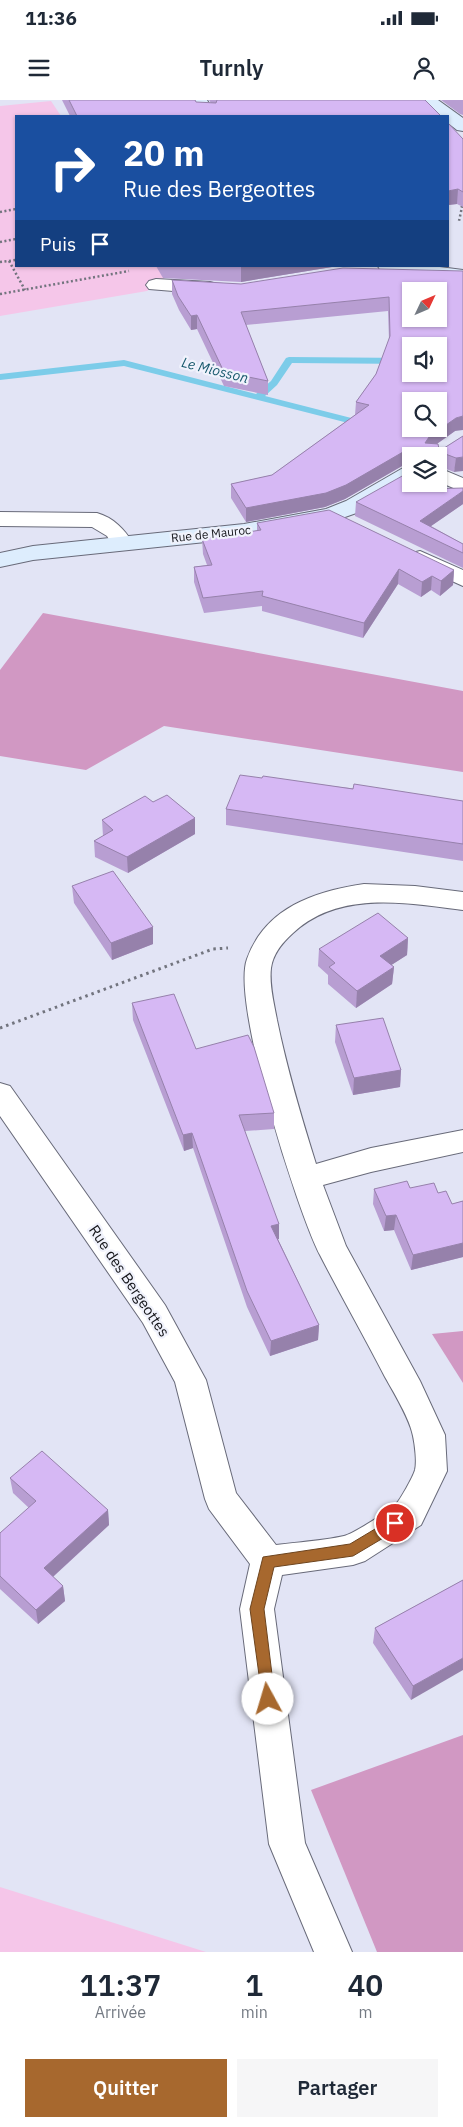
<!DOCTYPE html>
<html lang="fr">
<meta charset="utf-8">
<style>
:root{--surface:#fff;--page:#f6f6f7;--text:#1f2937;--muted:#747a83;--accent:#a7682e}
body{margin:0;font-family:"IBM Plex Sans",sans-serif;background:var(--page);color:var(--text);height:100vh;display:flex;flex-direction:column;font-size:19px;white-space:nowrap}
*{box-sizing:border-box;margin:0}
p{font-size:16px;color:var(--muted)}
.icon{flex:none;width:28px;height:28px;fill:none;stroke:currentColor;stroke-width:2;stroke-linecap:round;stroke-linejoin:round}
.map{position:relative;height:1852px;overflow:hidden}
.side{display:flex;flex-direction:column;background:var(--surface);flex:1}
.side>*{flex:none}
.banner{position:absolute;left:15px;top:15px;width:434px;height:152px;border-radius:0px;box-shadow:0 1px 4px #0004;background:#1a4fa0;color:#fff;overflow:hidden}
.needle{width:32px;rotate:46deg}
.buttons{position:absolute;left:402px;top:182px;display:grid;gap:10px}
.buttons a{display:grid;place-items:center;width:45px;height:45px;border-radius:0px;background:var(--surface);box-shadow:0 1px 4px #0004;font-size:25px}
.pin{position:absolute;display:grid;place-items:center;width:42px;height:42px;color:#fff;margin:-21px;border:2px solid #fff;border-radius:50%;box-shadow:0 1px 5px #0007}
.me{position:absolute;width:55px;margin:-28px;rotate:354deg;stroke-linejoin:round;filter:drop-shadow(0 0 4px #0008)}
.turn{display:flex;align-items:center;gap:18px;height:105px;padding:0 25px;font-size:22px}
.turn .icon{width:65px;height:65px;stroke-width:2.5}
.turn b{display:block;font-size:35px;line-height:42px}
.then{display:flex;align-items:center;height:48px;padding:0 25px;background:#0003;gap:10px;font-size:19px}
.eta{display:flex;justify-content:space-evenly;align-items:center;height:85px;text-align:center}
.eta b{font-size:30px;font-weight:600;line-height:35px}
.action{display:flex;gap:10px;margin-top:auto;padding:10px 25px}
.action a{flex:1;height:58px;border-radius:0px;background:var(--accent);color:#fff;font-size:20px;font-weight:600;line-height:58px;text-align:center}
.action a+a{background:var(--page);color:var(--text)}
.status{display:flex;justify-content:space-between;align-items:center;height:35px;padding:0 25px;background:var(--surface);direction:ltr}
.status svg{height:14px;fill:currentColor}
header{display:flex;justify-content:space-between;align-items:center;height:65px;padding:0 25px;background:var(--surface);font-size:22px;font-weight:600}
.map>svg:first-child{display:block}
.green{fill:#f5c6e9}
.forest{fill:#d198c3}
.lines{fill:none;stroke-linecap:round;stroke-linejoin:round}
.stream{fill:#7ccce9;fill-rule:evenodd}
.street-casing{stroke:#686a79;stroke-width:2}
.secondary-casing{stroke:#686a79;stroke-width:2}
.path-far1{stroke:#72747e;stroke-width:2.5;stroke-dasharray:2 2.5;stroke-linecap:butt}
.path{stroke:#72747e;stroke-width:3;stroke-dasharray:2.5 4;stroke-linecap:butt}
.street{fill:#fff;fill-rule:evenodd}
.secondary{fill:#ddedfd;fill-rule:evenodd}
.wall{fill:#b89ed2}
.shaded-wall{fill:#9681ab}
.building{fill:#d6b8f4;stroke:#9681ab;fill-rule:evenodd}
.route{fill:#a7682e;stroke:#6d441e}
.labels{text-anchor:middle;stroke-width:4.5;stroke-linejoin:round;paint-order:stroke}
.far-street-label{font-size:12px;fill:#14151a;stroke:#f0f2fc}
.far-water-label{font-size:14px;font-style:italic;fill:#18596d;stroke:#f0f2fc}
.street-label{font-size:15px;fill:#14151a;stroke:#f0f2fc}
</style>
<div class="status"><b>11:36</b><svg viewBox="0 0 49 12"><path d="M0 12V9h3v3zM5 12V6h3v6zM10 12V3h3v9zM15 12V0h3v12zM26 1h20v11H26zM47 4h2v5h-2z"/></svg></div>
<header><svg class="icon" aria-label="menu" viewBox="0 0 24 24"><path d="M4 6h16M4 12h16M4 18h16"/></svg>Turnly<svg class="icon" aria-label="person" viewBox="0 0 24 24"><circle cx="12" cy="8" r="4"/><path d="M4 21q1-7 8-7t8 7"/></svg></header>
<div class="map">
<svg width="463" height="1852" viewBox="0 0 463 1852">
<rect width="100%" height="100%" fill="#e2e4f5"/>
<!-- green -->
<g class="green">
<polygon points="51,1 61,16 16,16 16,166 157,166 164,179 147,191 0,216 0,6"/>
<polygon points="0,1787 206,1852 0,1852"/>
</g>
<!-- forest -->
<g class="forest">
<polygon points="43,513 463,591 463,672 164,626 86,670 0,656 0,570"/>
<polygon points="463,1231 463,1283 432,1234"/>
<polygon points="463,1635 463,1852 377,1852 311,1690"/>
</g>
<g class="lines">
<!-- stream -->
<polygon class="stream" points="289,257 411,258 411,264 292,263 277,285 265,296 367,322 367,326 364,327 124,266 0,280 0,274 124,260 256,294 271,281 286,258"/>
<defs>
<g id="street">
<polygon points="156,179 210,182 217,184 220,188 217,192 210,194 149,189 146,185 149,181"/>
<polygon points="439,368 463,378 463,392 439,382"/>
<path d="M0,412L97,413C114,418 124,429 133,443L130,448L122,450L114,448L107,436L92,427L0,426Z"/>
<polygon points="420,451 463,470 463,486 412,463 409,458 412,453"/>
<path d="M364,784L415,786L463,792V810C406,803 339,790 293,833C283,842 273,853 271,868C269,885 274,903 277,920C287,969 301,1016 316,1064L371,1048L463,1030V1052L371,1072L323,1085L346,1146L420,1281L445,1335L447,1371L421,1425L365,1461L353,1465L282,1475L274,1509L305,1743L352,1852H314L269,1744L240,1509L250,1464L209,1409L205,1399L175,1282L143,1223L0,1016V983L10,986L165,1205L206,1280L236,1393L276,1445C298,1442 322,1441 344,1436C353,1434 389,1411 396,1404C400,1400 413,1377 415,1370C417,1362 415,1345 413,1336C410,1319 394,1293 385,1277C364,1236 341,1196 320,1155C297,1110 231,902 247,859C265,808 315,791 364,784Z"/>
</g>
<g id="secondary">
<polygon points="189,0 207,0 216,16 198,16"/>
<polygon points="418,0 438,0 463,18 463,31 457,30 448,23 448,16 438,16"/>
<polygon points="378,166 432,166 463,170 463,182 387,172 380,170"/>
<polygon points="411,367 411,382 362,411 331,422 244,438 33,460 0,467 0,453 33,446 244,424 326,409 346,401 403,368"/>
</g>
</defs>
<!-- street casing -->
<use href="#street" class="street-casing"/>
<!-- secondary casing -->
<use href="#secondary" class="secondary-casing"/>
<!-- path-far1 -->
<g class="path-far1">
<polyline points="459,102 462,107 459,121"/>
<polyline points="0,112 16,109"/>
<polyline points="0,142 16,139"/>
<polyline points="9,161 25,190"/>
<polyline points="0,162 16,160"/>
<polyline points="0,194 129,171"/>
</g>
<!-- path -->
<polyline class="path" points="0,928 213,849 228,848"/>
<!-- street -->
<use href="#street" class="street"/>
<!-- secondary -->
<use href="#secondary" class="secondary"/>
</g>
<!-- wall -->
<g class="wall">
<polygon points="62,0 195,0 196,2 211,3 209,0 425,0 441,16 70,16"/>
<polygon points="441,0 463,0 463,15 460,14"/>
<polygon points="463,39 463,107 457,104 448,105"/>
<polygon points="156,166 338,166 241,182 163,178"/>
<polygon points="463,171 455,331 437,344 439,349 441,350 463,336 454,372 439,366 439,356 411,356 411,366 402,366 345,399 325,407 246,422 231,398 231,384 272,375 355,315 356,302 376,274 389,240 388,211 246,225 268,281 268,295 224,286 197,229 191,230 179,210 172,194 172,180 241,184"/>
<polygon points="427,389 463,404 431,426 463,444 463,468 355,416 356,402"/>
<polygon points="257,423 454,470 453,485 440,496 431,490 421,497 398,484 363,538 262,511 262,506 204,513 194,482 194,467 207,465 203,454 202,439 257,431"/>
<polygon points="262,678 463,701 463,761 226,725 226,709"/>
<polygon points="153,702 195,718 195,734 128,773 95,757 94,741 103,736 102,720"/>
<polygon points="72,786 153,827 153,844 112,860 74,803"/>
<polygon points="408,838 407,855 391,865 394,867 392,884 356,908 328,884 328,875 318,866 319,849"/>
<polygon points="132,903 196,949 274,1013 274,1029 245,1031 279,1139 278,1139 319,1225 318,1240 270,1256 247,1207 193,1048 184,1051 133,920"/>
<polygon points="336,925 401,970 400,987 353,995 335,942"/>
<polygon points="410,1088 452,1104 463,1101 463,1157 411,1170 394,1130 384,1131 373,1104 374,1089"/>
<polygon points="10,1378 108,1410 109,1425 53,1477 63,1486 65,1501 38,1524 0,1489 0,1433 29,1408 13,1393"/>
<polygon points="463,1480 411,1600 373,1543 375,1528"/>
</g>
<!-- shaded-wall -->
<g class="shaded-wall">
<polygon points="458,89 457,104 448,105 448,91"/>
<polygon points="246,166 338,166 241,182 241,167"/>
<polygon points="197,215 197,229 191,230 191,216"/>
<polygon points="463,316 463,330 455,331 428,350 425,343 429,337 456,318"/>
<polygon points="403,352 402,366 345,399 325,407 246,422 246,408"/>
<polygon points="463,357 463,371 454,372 456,358"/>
<polygon points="463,391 463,404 421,433 420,421"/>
<polygon points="399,469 398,484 363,538 364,523"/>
<polygon points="454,470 453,485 440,496 441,481"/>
<polygon points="432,476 431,490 421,497 422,482"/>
<polygon points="195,718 195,734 128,773 127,757"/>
<polygon points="153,827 153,844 112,860 111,843"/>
<polygon points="408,838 407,855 379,873 380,856"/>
<polygon points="394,867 392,884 356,908 357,891"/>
<polygon points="401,970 400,987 353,995 354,978"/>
<polygon points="192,1033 193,1048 184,1051 183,1035"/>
<polygon points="396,1115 394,1130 384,1131 386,1116"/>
<polygon points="279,1124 279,1139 271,1141 271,1126"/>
<polygon points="463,1143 463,1157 411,1170 413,1155"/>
<polygon points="319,1225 318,1240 270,1256 271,1241"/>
<polygon points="108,1410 109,1425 46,1483 44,1468"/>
<polygon points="63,1486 65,1501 38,1524 36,1510"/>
<polygon points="463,1558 463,1570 411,1600 413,1586"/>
</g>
<!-- building -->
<g class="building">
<polygon points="69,0 195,0 196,2 216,3 217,0 425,0 441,16 77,16"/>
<polygon points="448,23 463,39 463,92 458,89 448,91"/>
<path d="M343,168L463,171V316L456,318L429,337L425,343L438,344L439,349L441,350L463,336V357L456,358L440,352L439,359V356H413V352H403L346,385L326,393L246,408L231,384L272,375L369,305L356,302L376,274L390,236L389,197L241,212L268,281L224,272L197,215L191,216L178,196L172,180L241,184ZM411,191H439V219H411ZM411,246H439V274H411ZM411,301H439V329H411Z"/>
<polygon points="411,371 411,384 426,384 427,389 463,388 463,391 420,421 463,444 463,453 356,402"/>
<polygon points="329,410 454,470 441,481 432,476 422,482 399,469 364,523 262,496 263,491 203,498 194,467 212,465 202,439 261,430 257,423"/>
<polygon points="240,675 262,678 263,676 353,689 354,684 463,701 463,744 226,709"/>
<polygon points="167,695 195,718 127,757 94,741 113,730 102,720 145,696 153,702"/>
<polygon points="113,771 153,827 111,843 72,786"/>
<polygon points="378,813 408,838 380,856 394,867 357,891 329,867 335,863 319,849"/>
<polygon points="174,894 196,949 248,935 254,947 274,1013 239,1015 279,1124 271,1126 319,1225 271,1241 247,1191 192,1033 183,1035 132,903"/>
<polygon points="383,918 401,970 354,978 336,925"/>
<polygon points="407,1081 410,1088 434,1083 438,1093 446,1091 452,1104 463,1101 463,1143 413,1155 396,1115 386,1116 374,1089"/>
<polygon points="42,1351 108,1410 44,1468 63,1486 36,1510 0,1476 0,1433 36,1401 10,1378"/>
<polygon points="463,1480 463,1558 413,1586 375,1528"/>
</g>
<!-- route -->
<polygon class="route" points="395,1417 400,1419 402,1423 400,1428 353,1456 274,1467 264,1509 275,1599 273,1604 268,1606 263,1604 250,1509 263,1457 350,1444"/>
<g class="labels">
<!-- far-street labels -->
<g class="far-street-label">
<text transform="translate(211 434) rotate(-6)" y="4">Rue de Mauroc</text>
</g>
<!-- far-water labels -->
<g class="far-water-label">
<text transform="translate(215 270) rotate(14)" y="5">Le Miosson</text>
</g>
<!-- street labels -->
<g class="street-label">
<text transform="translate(129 1181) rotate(56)" y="5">Rue des Bergeottes</text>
</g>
</g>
</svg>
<div class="buttons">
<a><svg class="needle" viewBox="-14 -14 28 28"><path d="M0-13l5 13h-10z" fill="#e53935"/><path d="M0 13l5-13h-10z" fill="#747a83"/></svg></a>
<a><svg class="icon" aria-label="sound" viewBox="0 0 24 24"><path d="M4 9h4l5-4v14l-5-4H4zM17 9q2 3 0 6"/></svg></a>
<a><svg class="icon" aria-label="search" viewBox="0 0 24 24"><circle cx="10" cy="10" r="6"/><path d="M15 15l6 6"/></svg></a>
<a><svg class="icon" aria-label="layers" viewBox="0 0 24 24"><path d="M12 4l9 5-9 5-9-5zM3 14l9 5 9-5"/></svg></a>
</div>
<div class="pin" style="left:395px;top:1423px;background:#d93025"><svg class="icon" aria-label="arrive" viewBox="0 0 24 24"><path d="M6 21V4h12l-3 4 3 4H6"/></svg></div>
<svg class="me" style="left:268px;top:1599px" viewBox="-20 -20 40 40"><circle r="19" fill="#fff"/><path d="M0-13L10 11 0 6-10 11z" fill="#a7682e"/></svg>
<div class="banner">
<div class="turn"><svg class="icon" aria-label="right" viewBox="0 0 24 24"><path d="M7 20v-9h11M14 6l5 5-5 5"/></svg><div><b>20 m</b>Rue des Bergeottes</div></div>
<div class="then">Puis<svg class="icon" aria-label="arrive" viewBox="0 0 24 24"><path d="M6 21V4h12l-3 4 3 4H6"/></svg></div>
</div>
</div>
<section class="side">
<div class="eta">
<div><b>11:37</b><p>Arrivée</p></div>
<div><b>1</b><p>min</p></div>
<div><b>40</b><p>m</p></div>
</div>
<div class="action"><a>Quitter</a><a>Partager</a></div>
</section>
